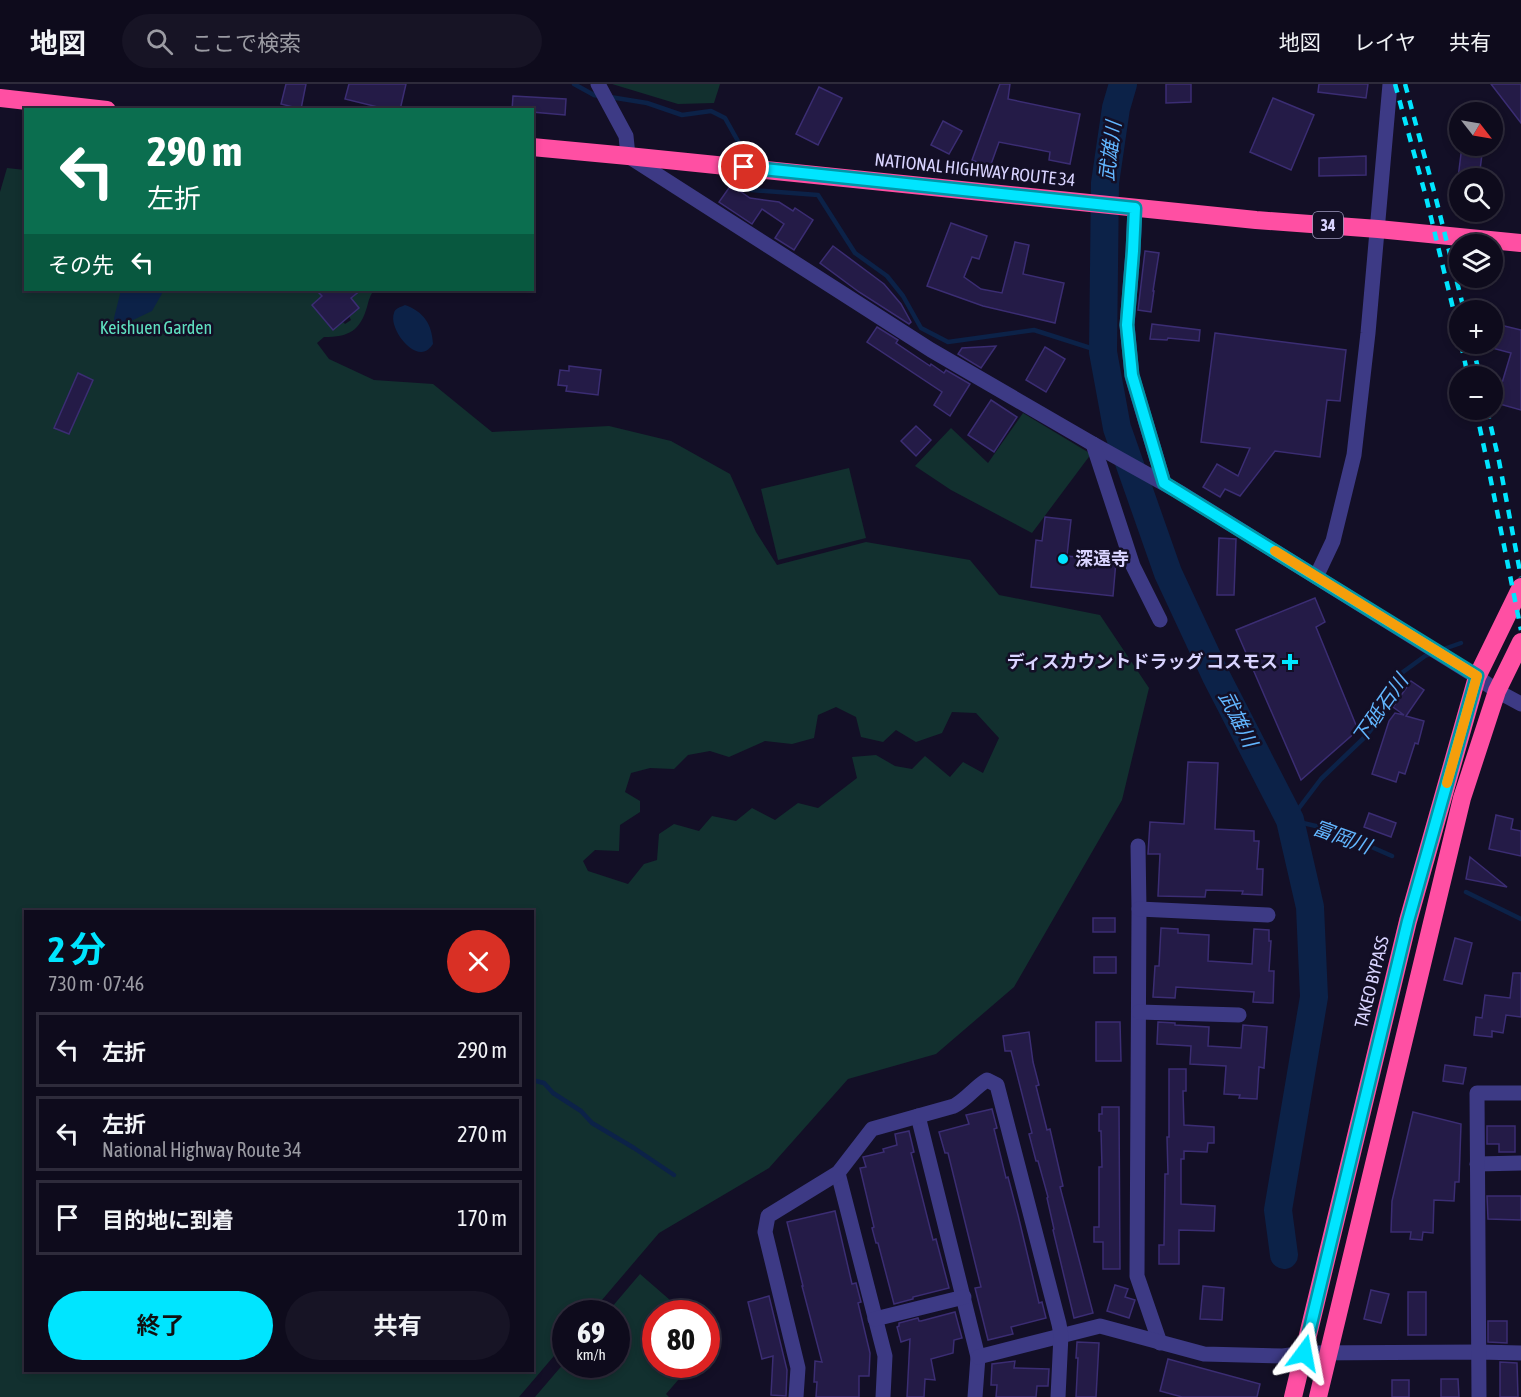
<!DOCTYPE html>
<html lang="ja">
<meta charset="utf-8">
<style>
:root{--surface:#0e0b1c;--page:#171425;--text:#f1f3f6;--muted:#9b9ba3;--line:#2e2b3b;--accent:#00e5ff}
body{margin:0;font-family:"Asap Condensed","Noto Sans JP",sans-serif;background:var(--page);color:var(--text);height:100vh;display:flex;flex-direction:column;font-size:22px;white-space:nowrap}
*{box-sizing:border-box;margin:0}
p{font-size:20px;color:var(--muted)}
.icon{flex:none;width:33px;height:33px;fill:none;stroke:currentColor;stroke-width:2;stroke-linecap:round;stroke-linejoin:round}
.map{position:relative;flex:1;overflow:hidden}
.drawer{position:absolute;left:24px;top:826px;width:510px;height:462px;display:flex;flex-direction:column;background:var(--surface);border-radius:0px;box-shadow:0 3px 9px #0003,0 0 0 2px var(--line)}
.drawer>*{flex:none}
.top-card{position:absolute;left:24px;top:24px;width:510px;height:183px;border-radius:0px;box-shadow:0 3px 9px #0003,0 0 0 2px var(--line);background:#0b6e4f;color:#fff;overflow:hidden}
.needle{width:39px;rotate:121deg}
.fabs{position:absolute;left:1449px;top:18px;display:grid;gap:12px}
.fabs a{display:grid;place-items:center;width:54px;height:54px;border-radius:50%;background:var(--surface);box-shadow:0 3px 9px #0003,0 0 0 2px var(--line);font-size:30px}
.speed{position:absolute;left:552px;top:1216px;display:flex;gap:12px;font-size:30px;font-weight:700;text-align:center}
.speed>*{display:grid;place-content:center;width:78px;height:78px;border-radius:50%;background:var(--surface);box-shadow:0 3px 9px #0003,0 0 0 2px var(--line);line-height:1}
.speed small{font-size:15px;font-weight:400}
.speed .limit{border:9px solid #d22;background:#fff;color:#111}
.pin{position:absolute;display:grid;place-items:center;width:51px;height:51px;color:#fff;margin:-26px;border:3px solid #fff;border-radius:50%;box-shadow:0 2px 6px #0007}
.me{position:absolute;width:66px;margin:-33px;rotate:13deg;stroke-linejoin:round;filter:drop-shadow(0 0 4px #0008)}
.turn{display:flex;align-items:center;gap:21px;height:126px;padding:0 24px;font-size:27px}
.turn .icon{width:78px;height:78px;stroke-width:2.5}
.turn b{display:block;font-size:42px;line-height:51px}
.then{display:flex;align-items:center;height:57px;padding:0 24px;background:#0003;gap:12px;font-size:22px}
.round{display:grid;place-items:center;flex:none;width:63px;height:63px;border-radius:32px;background:var(--page)}
.overview{display:flex;align-items:center;justify-content:space-between;height:102px;padding:0 24px}
h1{font-size:36px;font-weight:700;line-height:45px;color:var(--accent)}
.primary-button{display:flex;gap:12px;margin-top:auto;padding:12px 24px}
.primary-button a{flex:1;height:69px;border-radius:36px;background:var(--accent);color:#111;font-size:24px;font-weight:700;line-height:69px;text-align:center}
.primary-button a+a{background:var(--page);color:var(--text)}
ul{padding:0;list-style:none}
li{display:flex;align-items:center;gap:18px;height:75px;margin:0 12px 9px;padding:0 12px;border:3px solid var(--line);border-radius:0px}
li div{flex:1}
li b{display:block;font-size:22px}
li em{font-style:normal}
header{display:flex;align-items:center;gap:36px;box-sizing:border-box;height:84px;padding:0 30px;background:var(--surface);border-bottom:2px solid var(--line)}
header strong{font-size:28px}
nav{display:flex;gap:33px;margin-inline-start:auto;font-size:21px}
.search{width:420px;height:54px;background:var(--page);display:flex;align-items:center;gap:15px;box-sizing:border-box;padding:0 21px;border-radius:33px;color:var(--muted);font-size:22px}
.map>svg:first-child{display:block}
.green{fill:#12302f;fill-rule:evenodd}
.water{fill:#0c2248}
.lines{fill:none;stroke-linecap:round;stroke-linejoin:round}
.stream{stroke:#0c2248;stroke-width:4.5}
.river{stroke:#0c2248;stroke-width:28}
.building{fill:#241b47;stroke:#3b2d73;stroke-width:1.5}
.minor{stroke:#3d3a85;stroke-width:15}
.highway{stroke:#ff4fa3;stroke-width:18}
.rail{stroke:#00e5ff;stroke-width:4.5;stroke-dasharray:9 8;stroke-linecap:butt}
.route-casing{stroke:#0095a6;stroke-width:15}
.route{stroke:#00e5ff;stroke-width:10}
.slow{stroke:#f59e0b;stroke-width:10}
.poi-dot{fill:#00e5ff;stroke:#130f26;stroke-width:2}
.labels{text-anchor:middle;stroke-width:5;stroke-linejoin:round;paint-order:stroke}
.shield{fill:#130f26;stroke:#9e99be;stroke-width:1.5}
.shield-label{font-size:16px;font-weight:bold;fill:#d9d4ff}
.street-label{font-size:18px;fill:#d9d4ff;stroke:#130f26}
.park-label{font-size:18px;fill:#5fe0c0;stroke:#130f26}
.poi-label{font-size:18px;font-weight:bold;fill:#d9d4ff;stroke:#130f26;text-anchor:start}
.water-label{font-size:20px;font-style:italic;fill:#62b6ff;stroke:#130f26}
</style>
<header>
<strong>地図</strong>
<div class="search"><svg class="icon" aria-label="search" viewBox="0 0 24 24"><circle cx="10" cy="10" r="6"/><path d="M15 15l6 6"/></svg>ここで検索</div>
<nav><a>地図</a><a>レイヤ</a><a>共有</a></nav>
</header>
<div class="map">
<svg width="1521" height="1313" viewBox="0 0 1521 1313">
<rect width="100%" height="100%" fill="#130f26"/>
<!-- green -->
<g class="green">
<polygon points="612,0 720,0 714,19 678,20"/>
<path d="M7,84L25,86L26,206H324L319,209L322,212L312,221L333,246L343,238L345,240L351,236L349,232L351,214L361,206H375C370,210 369,216 367,223C360,247 349,253 324,253L317,259L329,275L374,296L433,300L492,348L609,342L671,357L730,390L756,448L777,481L866,458L970,476L999,511L1100,531L1149,604L1122,716L1014,903L936,970L848,995L769,1084L659,1149L590,1230H566L565,1259L519,1313H0V108ZM836,623L856,633L861,653L883,658L896,646L916,658L942,649L952,628L976,629L999,654L983,689L963,678L950,693L925,672L912,685L895,682L876,671L852,673L857,694L818,724L798,719L775,736L752,724L736,737L712,732L699,747L674,740L659,750L657,776L644,780L628,800L588,787L583,777L595,766L619,767L620,741L640,728V717L625,708L631,689L650,684L674,685L688,671L710,667L729,673L765,657L792,660L814,654L818,631ZM26,828H532V1287H26Z"/>
<polygon points="1023,329 1091,370 1032,449 951,406 915,382 951,344 988,379"/>
<polygon points="849,384 866,454 778,476 761,405"/>
<polygon points="640,1190 686,1230 656,1230 656,1281 691,1281 666,1310 669,1313 535,1313 565,1278 566,1281 616,1281 616,1230 606,1230"/>
</g>
<!-- water -->
<g class="water">
<polygon points="121,206 164,206 152,227 131,237 125,247 119,248 115,244 114,234"/>
<path d="M405,221C424,228 432,240 433,260C430,264 427,268 421,268C407,268 389,242 394,229C395,224 401,223 405,221Z"/>
</g>
<g class="lines">
<!-- stream -->
<g class="stream">
<polyline points="574,0 594,11 599,12"/>
<polyline points="610,13 647,19 682,31 711,27 725,34 739,59"/>
<polyline points="751,106 818,111 855,169 887,192 903,212 921,244 948,258 1034,246 1103,268"/>
<polyline points="1441,566 1461,559"/>
<polyline points="1392,772 1333,746 1290,736 1321,695 1367,651 1380,634 1387,613 1403,588 1425,572 1433,569"/>
<polyline points="1466,808 1521,835"/>
<polyline points="532,996 544,999 553,1009 581,1027 592,1039 634,1064 674,1091"/>
</g>
<!-- river -->
<polyline class="river" points="1123,0 1116,24 1105,99 1103,268 1117,344 1168,489 1216,592 1290,736 1310,823 1314,913 1278,1126 1284,1171"/>
</g>
<!-- building -->
<g class="building">
<polygon points="286,0 306,0 301,25 281,20"/>
<polygon points="349,0 406,0 400,26 390,26 345,15"/>
<polygon points="1000,0 1010,0 1008,15 1080,30 1070,80 1049,76 1050,68 999,58 990,83 972,76"/>
<polygon points="1166,0 1191,0 1191,18 1166,19"/>
<polygon points="1319,0 1368,0 1366,14 1318,8"/>
<polygon points="1491,0 1521,0 1521,39"/>
<polygon points="819,3 842,14 818,61 796,50"/>
<polygon points="513,12 566,15 565,31 532,28 532,26 512,26"/>
<polygon points="1273,14 1314,31 1291,86 1250,68"/>
<polygon points="943,37 962,47 949,70 931,61"/>
<polygon points="1462,62 1483,62 1479,94 1458,94"/>
<polygon points="1366,72 1366,91 1319,92 1319,74"/>
<polygon points="731,101 750,114 779,118 793,127 795,124 813,136 794,166 775,154 784,140 762,125 752,140 719,118"/>
<polygon points="951,139 987,152 979,175 972,173 964,193 981,205 1002,209 1015,158 1029,161 1023,190 1064,199 1055,239 983,222 927,202"/>
<polygon points="833,162 884,200 901,220 911,238 909,240 859,208 820,179"/>
<polygon points="1145,167 1159,169 1153,207 1154,207 1151,228 1138,226"/>
<polygon points="316,206 361,206 351,214 359,224 333,246 312,221 322,212"/>
<polygon points="1492,239 1521,246 1521,326 1496,319 1511,269 1492,264"/>
<polygon points="1152,240 1200,246 1199,257 1168,254 1167,256 1150,255"/>
<polygon points="877,243 898,256 896,259 930,282 931,280 944,289 946,286 970,300 950,332 934,321 942,308 867,258"/>
<polygon points="1215,249 1346,266 1340,317 1327,316 1320,373 1275,367 1240,412 1225,405 1220,413 1203,403 1217,380 1238,392 1250,364 1201,358"/>
<polygon points="996,262 981,284 958,270 962,264"/>
<polygon points="1045,263 1065,275 1046,308 1026,296"/>
<polygon points="569,282 601,286 598,311 566,307 567,302 558,301 560,286 569,287"/>
<polygon points="78,289 93,296 69,350 54,344"/>
<polygon points="991,316 1017,333 994,368 968,351"/>
<polygon points="916,342 931,356 916,372 901,357"/>
<polygon points="1045,433 1071,436 1067,472 1116,477 1113,512 1031,503 1036,456 1042,457"/>
<polygon points="1219,454 1236,455 1234,511 1217,511"/>
<polygon points="1315,514 1325,538 1316,543 1358,646 1301,696 1236,546"/>
<polygon points="1411,597 1424,606 1406,632 1424,637 1418,660 1415,659 1405,690 1399,688 1396,698 1372,690 1389,637 1395,629 1404,631 1393,623"/>
<polygon points="1188,678 1218,679 1215,745 1254,747 1254,757 1259,757 1257,785 1263,785 1262,811 1242,810 1243,807 1206,806 1205,813 1158,812 1160,770 1148,770 1150,738 1184,740"/>
<polygon points="1369,729 1396,739 1391,753 1364,743"/>
<polygon points="1496,731 1513,735 1511,745 1521,747 1521,772 1489,765"/>
<polygon points="1470,773 1507,803 1466,795"/>
<rect x="1093" y="834" width="22" height="14"/>
<polygon points="1161,844 1178,845 1178,849 1209,851 1208,877 1252,880 1254,845 1269,846 1269,857 1271,857 1269,887 1274,887 1273,919 1253,918 1254,908 1176,903 1175,914 1153,913 1155,882 1159,882"/>
<polygon points="1455,854 1472,859 1462,900 1444,896"/>
<rect x="1094" y="873" width="22" height="16"/>
<polygon points="1513,889 1521,889 1521,933 1506,931 1503,949 1492,947 1492,953 1474,951 1476,933 1482,934 1485,911 1510,914"/>
<polygon points="1096,938 1120,938 1121,977 1096,977"/>
<polygon points="1158,938 1175,939 1175,941 1209,943 1208,962 1241,964 1243,941 1267,943 1264,984 1259,983 1257,1015 1239,1014 1240,1011 1224,1010 1226,982 1190,980 1191,962 1157,960"/>
<polygon points="1029,948 1033,978 1039,1001 1036,1002 1047,1046 1050,1045 1063,1102 1060,1103 1093,1229 1074,1234 1053,1146 1054,1145 1047,1114 1048,1113 1038,1077 1036,1077 1029,1050 1032,1049 1011,967 1005,967 1003,952"/>
<polygon points="1445,981 1466,984 1463,1000 1443,997"/>
<polygon points="1169,985 1186,985 1186,1007 1183,1007 1184,1041 1214,1043 1214,1059 1208,1059 1207,1068 1184,1067 1184,1075 1181,1075 1181,1120 1215,1122 1214,1147 1179,1146 1179,1180 1159,1180 1159,1161 1164,1161 1165,1090 1168,1090 1167,1053 1169,1053"/>
<polygon points="1102,1023 1119,1023 1120,1185 1103,1185 1103,1158 1094,1158 1094,1143 1099,1143 1099,1083 1102,1083 1101,1047 1099,1047 1099,1030 1102,1030"/>
<polygon points="992,1025 997,1044 994,1045 1006,1094 1008,1093 1018,1131 1039,1219 1042,1218 1046,1234 1011,1243 1013,1250 988,1256 975,1204 981,1203 948,1069 945,1069 939,1048 969,1040 966,1031"/>
<polygon points="1413,1028 1461,1040 1459,1098 1455,1098 1454,1117 1434,1116 1433,1149 1423,1148 1422,1156 1410,1155 1411,1148 1391,1148 1392,1117"/>
<polygon points="1487,1042 1515,1042 1515,1068 1499,1068 1499,1060 1487,1060"/>
<polygon points="909,1047 914,1068 911,1069 933,1156 936,1155 949,1204 913,1213 913,1215 894,1220 878,1159 876,1159 872,1144 874,1143 860,1084 866,1083 863,1073 884,1068 883,1065 897,1061 895,1050"/>
<polygon points="1487,1112 1521,1112 1521,1136 1488,1135"/>
<polygon points="835,1127 852,1200 856,1199 861,1218 858,1219 870,1269 869,1292 859,1292 859,1313 816,1313 817,1298 814,1298 815,1277 822,1278 802,1202 803,1202 787,1138"/>
<polygon points="1115,1201 1128,1205 1125,1213 1135,1216 1129,1234 1107,1227"/>
<polygon points="1203,1202 1224,1204 1222,1236 1200,1235"/>
<polygon points="1371,1206 1389,1210 1381,1239 1364,1235"/>
<rect x="1408" y="1208" width="18" height="43"/>
<polygon points="769,1212 787,1286 786,1312 771,1311 773,1272 762,1275 748,1218"/>
<polygon points="955,1228 962,1254 954,1256 953,1269 931,1275 935,1296 925,1295 924,1313 907,1313 910,1255 901,1258 897,1243 899,1242 899,1239 918,1234 919,1237 921,1237"/>
<polygon points="1488,1237 1507,1237 1507,1259 1488,1258"/>
<polygon points="1077,1258 1099,1259 1096,1313 1076,1313 1078,1274 1076,1274"/>
<polygon points="1168,1275 1260,1300 1257,1313 1182,1313 1160,1307"/>
<polygon points="1015,1277 1014,1284 1049,1285 1048,1302 1037,1302 1036,1313 996,1313 997,1301 991,1301 992,1280"/>
<polygon points="1500,1278 1517,1279 1518,1313 1500,1313"/>
<polygon points="1441,1295 1458,1295 1459,1313 1441,1313"/>
<rect x="1392" y="1296" width="17" height="17"/>
</g>
<g class="lines">
<!-- minor -->
<g class="minor">
<polyline points="598,0 626,52 628,72 931,266 1093,360 1181,409 1477,593 1497,607 1521,620"/>
<polyline points="1135,124 1133,167 1127,241 1132,292 1164,399"/>
<polyline points="1093,360 1133,482 1160,536"/>
<polyline points="1316,493 1333,457 1354,371 1368,249 1390,0"/>
<polyline points="1138,762 1139,825 1137,1192 1160,1259"/>
<polyline points="1139,825 1268,831"/>
<polyline points="1139,928 1239,931"/>
<polyline points="918,1032 978,1273 975,1313"/>
<polyline points="1477,1080 1521,1079"/>
<polyline points="838,1089 885,1272 883,1313"/>
<polyline points="875,1235 964,1213"/>
<polyline points="978,1273 1100,1242 1204,1270 1283,1272 1304,1269 1479,1268 1521,1269"/>
<path d="M796,1313L798,1284L765,1148L768,1132L838,1089L872,1045L954,1022C967,1015 975,1003 987,996L997,1001L1059,1240L1061,1251L1058,1313"/>
<polyline points="1479,1313 1477,1009 1521,1009"/>
</g>
<!-- highway -->
<g class="highway">
<polyline points="0,14 107,26"/>
<polyline points="532,63 628,72 1256,136 1378,145 1521,159"/>
<polyline points="1293,1313 1408,837 1477,593 1521,503"/>
<polyline points="1318,1313 1462,714 1497,607 1521,558"/>
</g>
<!-- rail -->
<g class="rail">
<polyline points="1395,0 1426,113 1460,253"/>
<polyline points="1405,0 1435,111 1464,226"/>
<polyline points="1461,260 1468,292"/>
<polyline points="1472,260 1480,292"/>
<polyline points="1476,326 1488,382 1521,546"/>
<polyline points="1487,326 1499,377 1521,493"/>
</g>
</g>
<g class="lines">
<defs>
<polyline id="route" points="744,83 1135,124 1133,167 1127,241 1132,291 1164,399 1477,592 1408,837 1304,1269"/>
</defs>
<!-- route casing -->
<use href="#route" class="route-casing"/>
<!-- route -->
<use href="#route" class="route"/>
<!-- slow -->
<polyline class="slow" points="1275,467 1477,592 1447,699"/>
</g>
<!-- markers -->
<g class="poi-dot">
<circle cx="1063" cy="475" r="6"/>
<path d="M1287 569h6v6h6v6h-6v6h-6v-6h-6v-6h6z"/>
</g>
<g class="labels">
<!-- shield labels -->
<rect class="shield" x="1313" y="128" width="30" height="26" rx="4.5"/>
<g class="shield-label">
<text x="1328" y="147">34</text>
</g>
<!-- street labels -->
<g class="street-label">
<text transform="translate(975 86) rotate(6)" y="6">NATIONAL HIGHWAY ROUTE 34</text>
<text transform="translate(1372 898) rotate(-76)" y="6">TAKEO BYPASS</text>
</g>
<!-- park labels -->
<g class="park-label">
<text x="156" y="250">Keishuen Garden</text>
</g>
<!-- poi labels -->
<g class="poi-label">
<text x="1075" y="481">深遠寺</text>
<text x="1278" y="584" text-anchor="end">ディスカウントドラッグ コスモス</text>
</g>
<!-- water labels -->
<g class="water-label">
<text transform="translate(1110 67) rotate(-83)" y="7">武雄川</text>
<text transform="translate(1380 625) rotate(-55)" y="7">下砥石川</text>
<text transform="translate(1238 635) rotate(63)" y="7">武雄川</text>
<text transform="translate(1342 753) rotate(20)" y="7">富岡川</text>
</g>
</g>
</svg>
<div class="fabs">
<a><svg class="needle" viewBox="-14 -14 28 28"><path d="M0-13l5 13h-10z" fill="#e53935"/><path d="M0 13l5-13h-10z" fill="#9b9ba3"/></svg></a>
<a><svg class="icon" aria-label="search" viewBox="0 0 24 24"><circle cx="10" cy="10" r="6"/><path d="M15 15l6 6"/></svg></a>
<a><svg class="icon" aria-label="layers" viewBox="0 0 24 24"><path d="M12 4l9 5-9 5-9-5zM3 14l9 5 9-5"/></svg></a>
<a>+</a>
<a>−</a>
</div>
<div class="speed"><div>69<small>km/h</small></div><div class="limit">80</div></div>
<div class="pin" style="left:744px;top:83px;background:#d93025"><svg class="icon" aria-label="arrive" viewBox="0 0 24 24"><path d="M6 21V4h12l-3 4 3 4H6"/></svg></div>
<svg class="me" style="left:1304px;top:1269px" viewBox="-20 -20 40 40"><path d="M0-17L14 15 0 8-14 15z" fill="#00e5ff" stroke="#fff" stroke-width="4"/></svg>
<div class="top-card">
<div class="turn"><svg class="icon" aria-label="left" viewBox="0 0 24 24"><path d="M17 20v-9H6M10 6l-5 5 5 5"/></svg><div><b>290 m</b>左折</div></div>
<div class="then">その先<svg class="icon" aria-label="left" viewBox="0 0 24 24"><path d="M17 20v-9H6M10 6l-5 5 5 5"/></svg></div>
</div>
<section class="drawer">
<div class="overview"><div><h1>2 分</h1><p>730 m · 07:46</p></div><a class="round" style="background:#d93025;color:#fff"><svg class="icon" aria-label="close" viewBox="0 0 24 24"><path d="M6 6l12 12M18 6L6 18"/></svg></a></div>
<ul>
<li><svg class="icon" aria-label="left" viewBox="0 0 24 24"><path d="M17 20v-9H6M10 6l-5 5 5 5"/></svg><div><b>左折</b></div><em>290 m</em></li>
<li><svg class="icon" aria-label="left" viewBox="0 0 24 24"><path d="M17 20v-9H6M10 6l-5 5 5 5"/></svg><div><b>左折</b><p>National Highway Route 34</p></div><em>270 m</em></li>
<li><svg class="icon" aria-label="arrive" viewBox="0 0 24 24"><path d="M6 21V4h12l-3 4 3 4H6"/></svg><div><b>目的地に到着</b></div><em>170 m</em></li>
</ul>
<div class="primary-button"><a>終了</a><a>共有</a></div>
</section>
</div>
